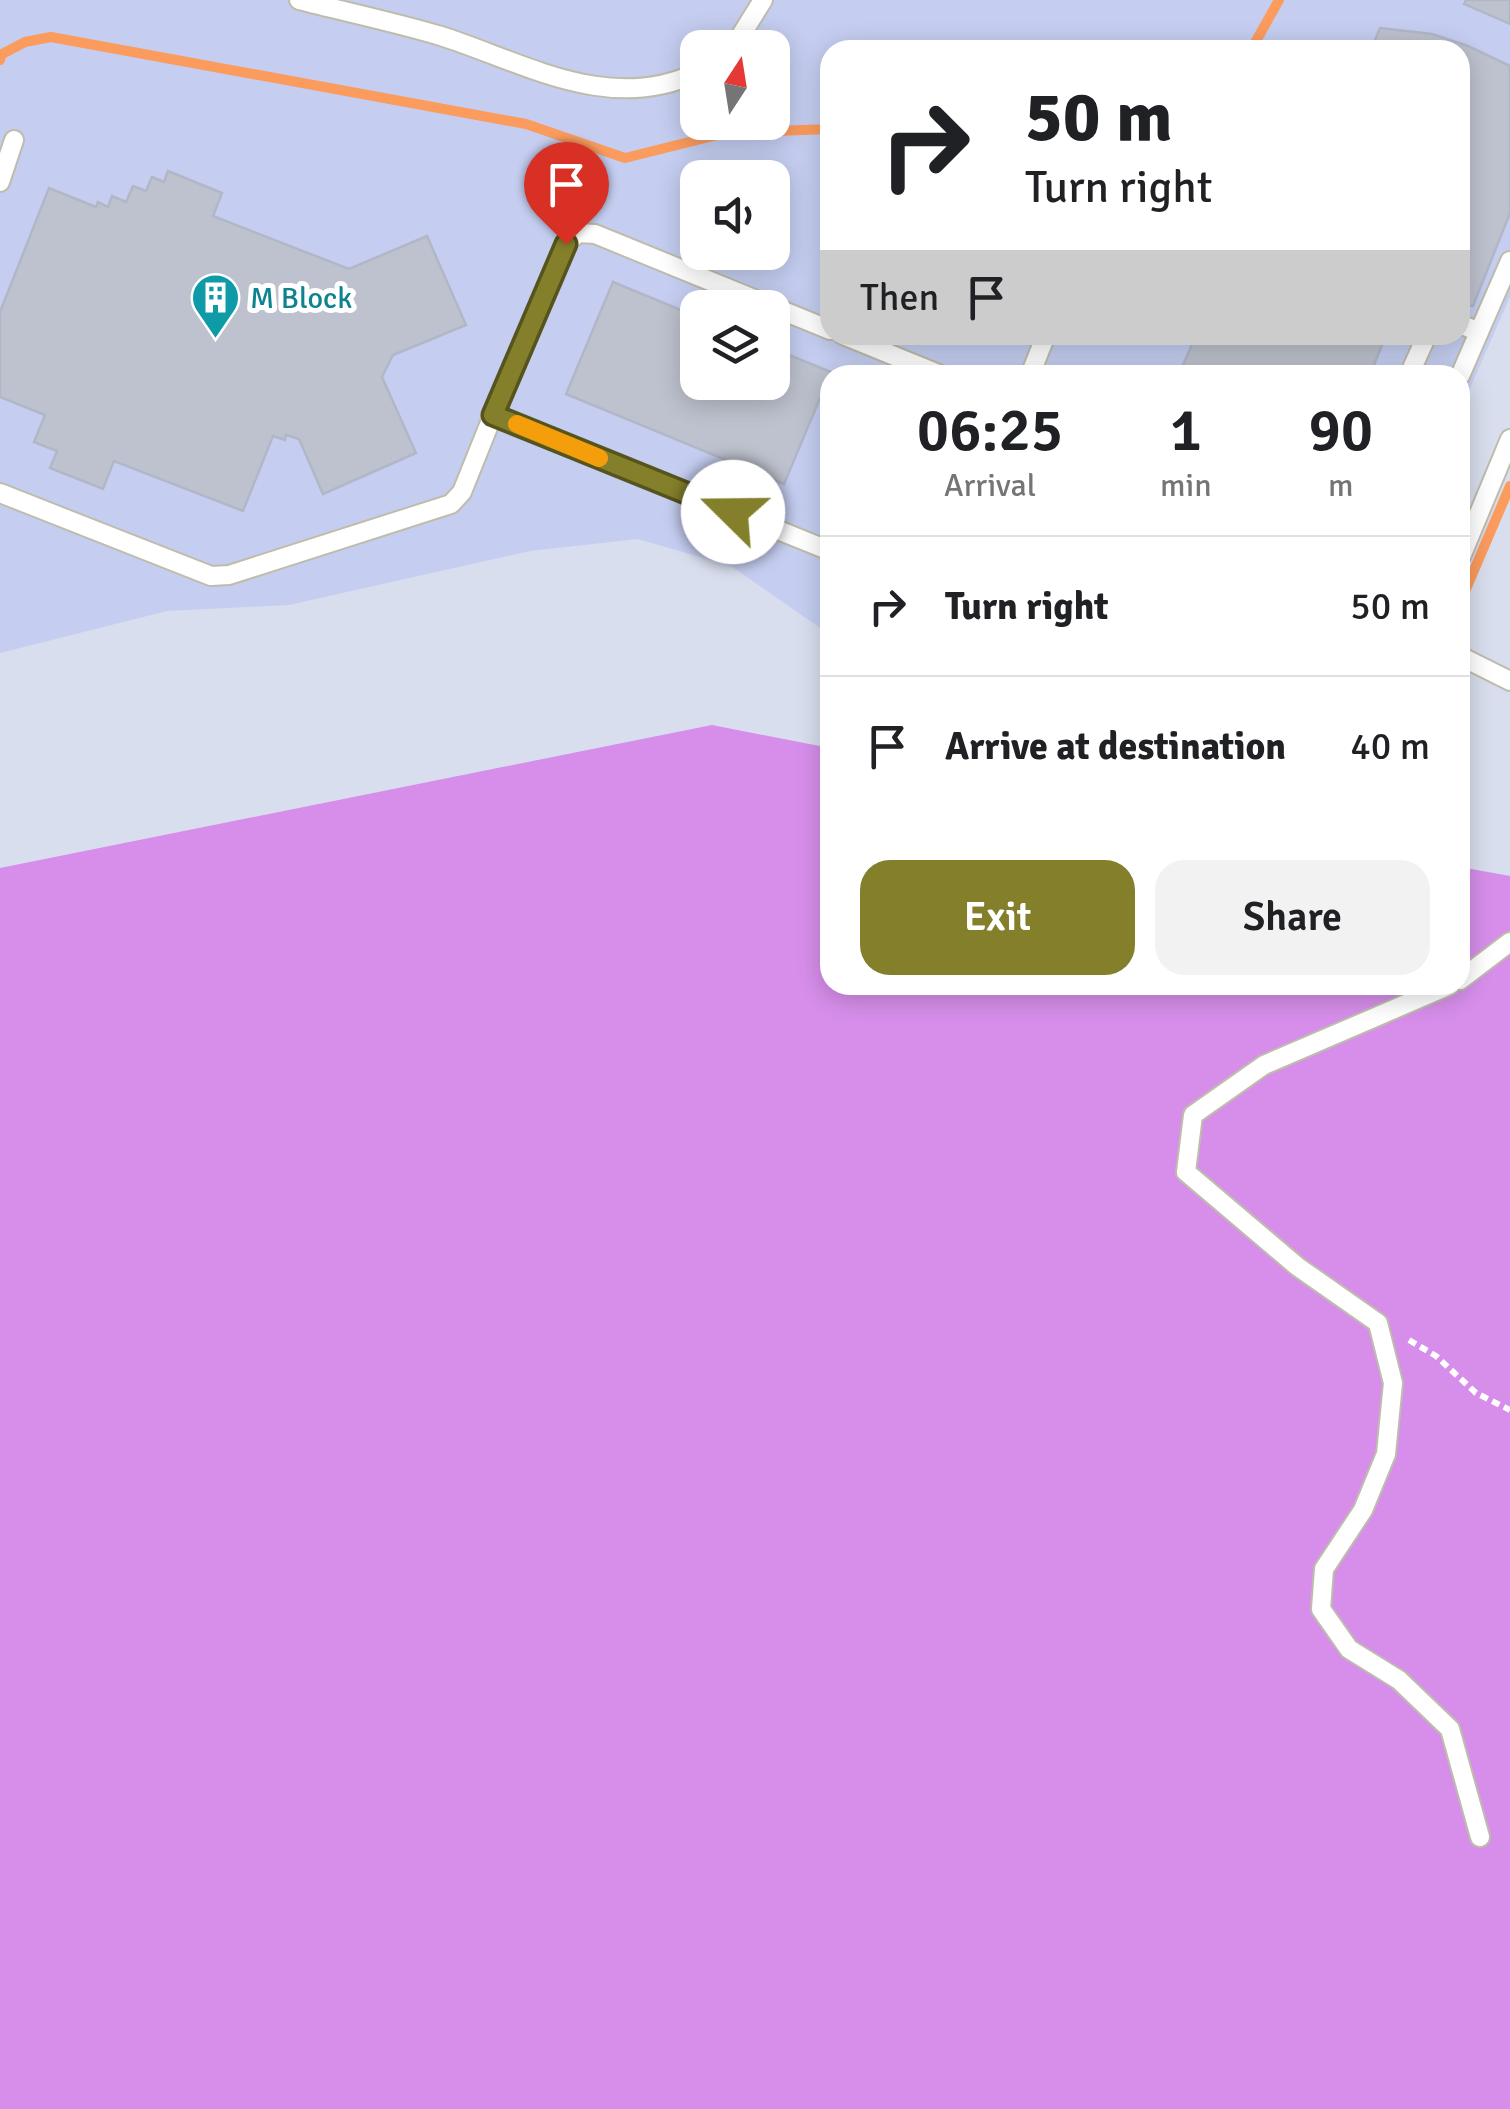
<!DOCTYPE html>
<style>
:root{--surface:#fff;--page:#f2f2f2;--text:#202124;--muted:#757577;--line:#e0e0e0;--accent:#847f2b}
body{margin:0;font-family:Signika,sans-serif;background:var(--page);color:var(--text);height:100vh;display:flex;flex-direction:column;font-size:38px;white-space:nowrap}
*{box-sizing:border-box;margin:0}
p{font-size:32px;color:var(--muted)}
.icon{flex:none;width:55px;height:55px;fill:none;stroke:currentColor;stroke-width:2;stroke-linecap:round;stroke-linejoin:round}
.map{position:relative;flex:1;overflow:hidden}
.details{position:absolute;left:820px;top:365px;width:650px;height:630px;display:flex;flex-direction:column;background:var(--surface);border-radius:30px;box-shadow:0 5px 25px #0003}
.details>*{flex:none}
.guide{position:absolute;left:820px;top:40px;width:650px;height:305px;border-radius:30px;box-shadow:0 5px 25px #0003;background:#fff;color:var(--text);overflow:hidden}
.needle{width:65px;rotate:12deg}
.tools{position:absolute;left:680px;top:30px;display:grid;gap:20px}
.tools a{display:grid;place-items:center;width:110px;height:110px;border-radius:20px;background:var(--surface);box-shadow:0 5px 25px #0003;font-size:50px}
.pin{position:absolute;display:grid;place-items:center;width:85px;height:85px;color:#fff;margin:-102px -42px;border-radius:50% 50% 50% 0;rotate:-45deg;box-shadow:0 0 10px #0007}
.pin .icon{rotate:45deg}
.me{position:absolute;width:110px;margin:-55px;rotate:292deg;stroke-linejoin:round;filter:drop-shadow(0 0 8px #0008)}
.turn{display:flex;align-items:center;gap:35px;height:210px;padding:0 40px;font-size:45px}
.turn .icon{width:130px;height:130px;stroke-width:2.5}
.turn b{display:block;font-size:70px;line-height:85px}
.then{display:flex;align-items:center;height:95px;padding:0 40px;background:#0003;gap:20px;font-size:38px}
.eta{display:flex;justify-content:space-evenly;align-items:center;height:170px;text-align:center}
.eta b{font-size:60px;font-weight:600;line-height:70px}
.cta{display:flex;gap:20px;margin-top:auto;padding:20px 40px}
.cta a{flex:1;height:115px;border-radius:30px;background:var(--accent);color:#fff;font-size:40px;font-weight:600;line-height:115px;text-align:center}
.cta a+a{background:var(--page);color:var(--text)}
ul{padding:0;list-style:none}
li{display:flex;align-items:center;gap:30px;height:140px;padding:0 40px;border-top:2px solid var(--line)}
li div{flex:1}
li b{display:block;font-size:38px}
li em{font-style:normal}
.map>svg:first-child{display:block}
.education{fill:#c5cef1;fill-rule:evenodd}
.green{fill:#d68eea}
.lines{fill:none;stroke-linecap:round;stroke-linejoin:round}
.stream{stroke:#fb9b5e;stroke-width:10}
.building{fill:#bdc2ce;stroke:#b2b7c8;stroke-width:2.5}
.service-casing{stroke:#bebdac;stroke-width:22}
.path{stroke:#fff;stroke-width:6;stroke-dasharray:8 5;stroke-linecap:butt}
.service{stroke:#fff;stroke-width:18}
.route-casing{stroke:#56531c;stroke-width:25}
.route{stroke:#847f2b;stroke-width:18}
.slow{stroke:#f59e0b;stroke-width:18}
.labels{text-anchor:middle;stroke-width:10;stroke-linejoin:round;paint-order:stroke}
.culture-label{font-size:30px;fill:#0d838f;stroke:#fff;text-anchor:start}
</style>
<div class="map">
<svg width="1510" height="2109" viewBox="0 0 1510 2109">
<rect width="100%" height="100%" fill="#d8deed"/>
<!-- education -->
<path class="education" d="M0,0H1510V297L1460,411V375H830V635L731,566L638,539L530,551L289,605L167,611L0,653ZM698,48H772V122H698ZM830,50H1460V335H830ZM698,178H772V252H698ZM698,308H772V382H698Z"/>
<!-- green -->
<polygon class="green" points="712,725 830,748 830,985 1460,985 1460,867 1510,876 1510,2109 0,2109 0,868"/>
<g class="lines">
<!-- stream -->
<g class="stream">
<polyline points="1251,50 1279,0"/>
<polyline points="0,60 2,54 25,42 51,37 526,124 625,158 725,133 830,129"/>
<polyline points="1460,603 1510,486"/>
</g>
</g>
<!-- building -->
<g class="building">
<polygon points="1466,0 1510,0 1510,24 1464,4"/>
<polygon points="1380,28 1432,34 1468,46 1510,66 1510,213 1473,306 1460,305 1460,50 1371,50"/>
<polygon points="168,171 222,193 213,216 349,269 427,236 466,325 393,355 382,377 416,453 323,494 299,439 286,435 285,440 273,436 243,511 114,461 103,489 50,468 57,451 34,442 45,415 0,397 0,312 49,188 96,207 98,202 108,207 112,196 126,202 133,186 146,191 152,177 164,182"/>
<polygon points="613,282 698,317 698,382 772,382 772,348 831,372 784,484 566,394"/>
<polygon points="1196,335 1386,335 1370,375 1207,375 1183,365"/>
</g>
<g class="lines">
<defs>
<g id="service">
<path d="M299,0C346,12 394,22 441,36C525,63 610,115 698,72"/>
<polyline points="733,48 763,0"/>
<polyline points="0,182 14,140"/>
<polyline points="1460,324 1479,332 1510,261"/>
<polyline points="843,335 941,375"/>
<polyline points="1030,375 1046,335"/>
<polyline points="1409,375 1427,335"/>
<polyline points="1460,376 1479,332"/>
<polyline points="493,415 566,244 578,233 595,234 830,330"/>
<polyline points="0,493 211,576 229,575 451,504 462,492 493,415 830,551"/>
<polyline points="1460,559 1510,439"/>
<polyline points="1460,656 1510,681"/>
<polyline points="1460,980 1510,942"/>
<polyline points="1450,985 1264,1065 1193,1115 1186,1172 1298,1267 1378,1323 1393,1383 1386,1454 1363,1510 1324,1569 1321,1609 1349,1649 1399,1680 1450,1729 1480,1837"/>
</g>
</defs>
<!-- service casing -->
<use href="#service" class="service-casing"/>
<!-- path -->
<polyline class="path" points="1409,1340 1436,1356 1476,1393 1510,1410"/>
<!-- service -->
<use href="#service" class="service"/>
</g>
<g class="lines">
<defs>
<polyline id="route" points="566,244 493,415 733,512"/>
</defs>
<!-- route casing -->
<use href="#route" class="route-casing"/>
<!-- route -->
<use href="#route" class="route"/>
<!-- slow -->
<polyline class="slow" points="517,424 599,458"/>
</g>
<!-- icons -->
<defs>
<symbol id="building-pin" viewBox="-11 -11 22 30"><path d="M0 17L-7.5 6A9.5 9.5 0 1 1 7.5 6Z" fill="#0f9aa8" stroke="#fff"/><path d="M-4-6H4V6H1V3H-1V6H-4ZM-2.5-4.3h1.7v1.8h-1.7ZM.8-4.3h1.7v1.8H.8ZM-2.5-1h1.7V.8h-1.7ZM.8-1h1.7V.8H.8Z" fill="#fff"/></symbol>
</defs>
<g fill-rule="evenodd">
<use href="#building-pin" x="188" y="270" width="55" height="75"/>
</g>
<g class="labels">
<!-- culture labels -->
<g class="culture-label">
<text x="250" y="308">M Block</text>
</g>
</g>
</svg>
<div class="tools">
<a><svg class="needle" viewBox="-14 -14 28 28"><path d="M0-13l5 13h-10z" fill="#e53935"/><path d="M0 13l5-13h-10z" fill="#757577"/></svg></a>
<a><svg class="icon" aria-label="sound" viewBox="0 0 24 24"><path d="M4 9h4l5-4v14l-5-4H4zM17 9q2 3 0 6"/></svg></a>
<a><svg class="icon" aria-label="layers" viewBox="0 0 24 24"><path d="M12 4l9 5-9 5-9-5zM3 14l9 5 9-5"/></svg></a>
</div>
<div class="pin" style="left:566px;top:244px;background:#d93025"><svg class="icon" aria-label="arrive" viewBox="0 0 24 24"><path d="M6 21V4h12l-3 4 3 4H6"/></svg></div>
<svg class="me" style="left:733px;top:512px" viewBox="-20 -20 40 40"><circle r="19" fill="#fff"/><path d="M0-13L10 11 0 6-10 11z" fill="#847f2b"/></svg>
<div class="guide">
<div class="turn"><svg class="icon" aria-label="right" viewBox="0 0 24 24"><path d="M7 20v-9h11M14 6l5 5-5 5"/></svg><div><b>50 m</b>Turn right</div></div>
<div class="then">Then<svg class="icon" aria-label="arrive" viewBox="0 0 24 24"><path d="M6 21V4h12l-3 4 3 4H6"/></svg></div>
</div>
<section class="details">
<div class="eta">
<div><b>06:25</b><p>Arrival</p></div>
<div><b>1</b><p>min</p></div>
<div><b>90</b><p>m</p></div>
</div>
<ul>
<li><svg class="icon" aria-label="right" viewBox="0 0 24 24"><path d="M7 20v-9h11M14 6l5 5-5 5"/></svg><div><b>Turn right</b></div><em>50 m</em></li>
<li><svg class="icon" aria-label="arrive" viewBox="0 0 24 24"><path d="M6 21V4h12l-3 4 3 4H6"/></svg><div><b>Arrive at destination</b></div><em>40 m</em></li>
</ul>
<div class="cta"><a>Exit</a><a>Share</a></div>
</section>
</div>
